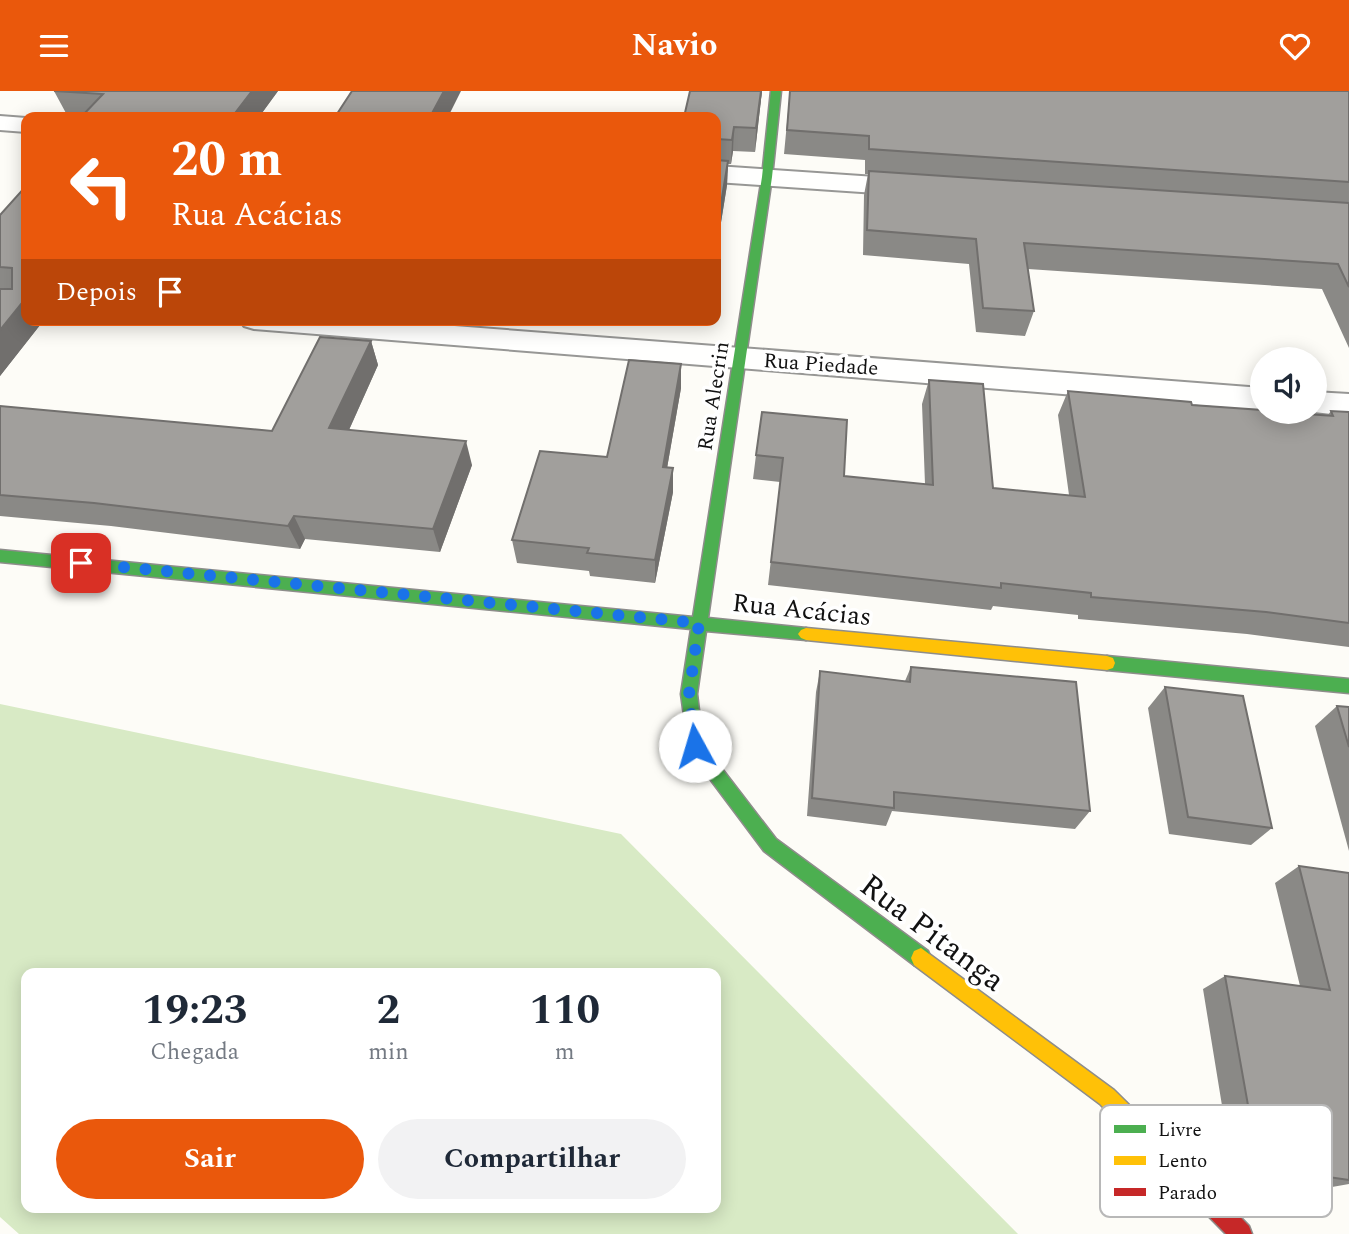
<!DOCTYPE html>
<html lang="pt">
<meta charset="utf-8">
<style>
:root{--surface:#fff;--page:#f2f2f3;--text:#1f2937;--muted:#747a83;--accent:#ea580c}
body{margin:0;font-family:Spectral,serif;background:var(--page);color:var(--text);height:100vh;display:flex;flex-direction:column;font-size:26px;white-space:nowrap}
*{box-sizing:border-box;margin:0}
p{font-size:23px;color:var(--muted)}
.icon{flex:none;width:38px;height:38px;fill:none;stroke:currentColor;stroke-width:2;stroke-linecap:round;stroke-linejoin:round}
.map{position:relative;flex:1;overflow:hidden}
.sheet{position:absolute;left:21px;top:877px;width:700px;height:245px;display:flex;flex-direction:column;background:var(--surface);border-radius:14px;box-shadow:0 4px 18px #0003}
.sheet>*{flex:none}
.guide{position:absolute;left:21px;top:21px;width:700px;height:214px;border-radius:14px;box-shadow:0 4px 18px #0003;background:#ea580c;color:#fff;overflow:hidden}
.buttons{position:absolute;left:1250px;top:256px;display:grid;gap:14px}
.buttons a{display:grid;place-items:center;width:77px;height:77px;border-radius:50%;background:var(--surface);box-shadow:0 4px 18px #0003;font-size:35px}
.pin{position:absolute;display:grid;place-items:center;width:60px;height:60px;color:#fff;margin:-30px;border-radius:14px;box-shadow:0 4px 10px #0006}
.me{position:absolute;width:77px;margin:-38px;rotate:354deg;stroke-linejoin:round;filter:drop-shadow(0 0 5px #0008)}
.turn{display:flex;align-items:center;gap:24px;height:147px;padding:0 35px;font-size:32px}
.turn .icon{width:91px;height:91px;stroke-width:2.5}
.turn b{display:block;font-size:49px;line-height:60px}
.then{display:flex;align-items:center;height:66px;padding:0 35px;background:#0003;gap:14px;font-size:26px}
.eta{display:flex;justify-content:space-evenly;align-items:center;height:119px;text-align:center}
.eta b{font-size:42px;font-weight:700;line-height:49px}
.primary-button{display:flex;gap:14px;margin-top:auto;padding:14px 35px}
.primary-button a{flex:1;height:80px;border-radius:42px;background:var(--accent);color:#fff;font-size:28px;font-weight:700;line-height:80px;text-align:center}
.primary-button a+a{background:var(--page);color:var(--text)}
header{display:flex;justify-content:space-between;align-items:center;height:91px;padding:0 35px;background:var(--accent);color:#fff;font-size:32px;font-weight:700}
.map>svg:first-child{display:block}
.forest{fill:#d8eac5;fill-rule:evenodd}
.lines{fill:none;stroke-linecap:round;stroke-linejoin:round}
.street-casing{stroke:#979795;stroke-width:4}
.fast-casing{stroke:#8e8d8b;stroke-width:3}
.slow-casing{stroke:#8e8d8b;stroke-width:3}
.jam-casing{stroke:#8e8d8b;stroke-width:3}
.street{fill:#fffffe;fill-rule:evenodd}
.fast{fill:#4caf50;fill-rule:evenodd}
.slow{fill:#ffc107;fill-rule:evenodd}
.jam{fill:#c62828;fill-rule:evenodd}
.wall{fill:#8a8986}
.shaded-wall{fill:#716f6d}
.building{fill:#a19f9c;stroke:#716f6d;stroke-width:2}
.route{stroke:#1a73e8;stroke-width:12;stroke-dasharray:0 21.6}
.labels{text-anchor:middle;stroke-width:7;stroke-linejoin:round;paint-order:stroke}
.far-street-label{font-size:21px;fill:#111;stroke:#fff}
.street-label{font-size:26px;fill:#111;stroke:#fff}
.near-street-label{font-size:32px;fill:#111;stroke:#fff}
.key{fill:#fff;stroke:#b8b8b8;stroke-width:2}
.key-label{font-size:19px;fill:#111}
</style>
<header><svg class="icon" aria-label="menu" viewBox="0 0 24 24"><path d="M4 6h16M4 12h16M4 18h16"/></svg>Navio<svg class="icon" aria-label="heart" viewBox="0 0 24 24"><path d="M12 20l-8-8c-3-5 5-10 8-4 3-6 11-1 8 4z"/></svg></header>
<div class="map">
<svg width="1349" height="1143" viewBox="0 0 1349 1143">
<rect width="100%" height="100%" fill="#fdfcf7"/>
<!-- forest -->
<path class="forest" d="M0,613L621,743L1018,1143H19L0,1126ZM26,882H716V1116H26Z"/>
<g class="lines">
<defs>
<g id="street">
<polygon points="0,25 26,27 26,41 0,39"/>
<polygon points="716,75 920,89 929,92 933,97 929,102 920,105 716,91"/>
<polygon points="240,229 376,229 1262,297 1262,319 254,238 244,235"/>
<polygon points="1314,301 1349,303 1349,325 1305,320 1314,320"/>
</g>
<g id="fast">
<polygon points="771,0 781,0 772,86 708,527 806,537 811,539 814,543 811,547 806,549 706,540 697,603 703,653 776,748 928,860 931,867 928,874 921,877 914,874 764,760 689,660 681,603 691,538 0,471 0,459 693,526 762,86"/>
<polygon points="1107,565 1349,588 1349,602 1107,579 1101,577 1099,572 1101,567"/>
</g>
<g id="slow">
<polygon points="806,537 1107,565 1113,567 1115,572 1113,577 1107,579 806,549 801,547 798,543 801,539"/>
<polygon points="921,857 1114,999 1183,1067 1186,1075 1183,1083 1175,1086 1167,1083 1100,1013 914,874 911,867 914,860"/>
</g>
<polygon id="jam" points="1175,1064 1183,1067 1249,1135 1252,1143 1226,1143 1167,1083 1164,1075 1167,1067"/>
</defs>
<!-- street casing -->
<use href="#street" class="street-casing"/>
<!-- fast casing -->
<use href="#fast" class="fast-casing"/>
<!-- slow casing -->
<use href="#slow" class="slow-casing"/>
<!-- jam casing -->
<use href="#jam" class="jam-casing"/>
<!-- street -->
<use href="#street" class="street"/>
<!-- fast -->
<use href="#fast" class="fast"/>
<!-- slow -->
<use href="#slow" class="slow"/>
<!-- jam -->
<use href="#jam" class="jam"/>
</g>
<!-- wall -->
<g class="wall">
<polygon points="54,0 278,0 259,26 81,26 82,25 67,24"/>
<polygon points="690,0 762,0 755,61 733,60 731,73 728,73 727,94 718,150 716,150 716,26"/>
<polygon points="790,0 1349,0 1349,257 1322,198 1028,178 1034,220 1025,245 976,241 969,173 863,164 864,104 868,83 865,83 865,69 784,63"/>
<polygon points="0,124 26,229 44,229 0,285"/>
<polygon points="371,250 378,274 349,339 472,374 440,461 305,448 300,458 111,435 0,425 0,315 272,340"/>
<polygon points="681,273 681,297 667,377 673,401 655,492 590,485 589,480 517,472 512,449 607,366"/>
<polygon points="929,289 993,397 1069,404 1058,324 1068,300 1192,314 1328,324 1331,320 1349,321 1349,556 1247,543 1078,528 1078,524 993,515 991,519 768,494 780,391 753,388 756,364 762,321 844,385 925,393 922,313"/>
<polygon points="911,576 1090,720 1075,738 892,720 886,735 807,725 816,601 820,580 905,590"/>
<polygon points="1165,596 1272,737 1251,754 1169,743 1148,617"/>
<polygon points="1337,615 1349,616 1349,760 1315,635"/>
<polygon points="1299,775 1349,782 1349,1093 1332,1096 1233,1082 1203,898 1225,885 1300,895 1275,792"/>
</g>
<!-- shaded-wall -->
<g class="shaded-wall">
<polygon points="252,0 278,0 259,26 232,26"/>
<polygon points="444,0 461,0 448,26 430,26"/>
<polygon points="761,0 762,0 755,61 756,37"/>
<polygon points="734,36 733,60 731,73 732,49"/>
<polygon points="717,48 716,72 716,73 716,49"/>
<polygon points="728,70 727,94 718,150 719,125"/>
<polygon points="26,207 26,229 44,229 0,285 0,239"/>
<polygon points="371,250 378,274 339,361 329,337"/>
<polygon points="681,273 681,297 663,400 663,376"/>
<polygon points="466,350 472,374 440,461 433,438"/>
<polygon points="673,377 673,401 655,492 655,469"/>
<polygon points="294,425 305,448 300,458 288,435"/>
</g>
<!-- building -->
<g class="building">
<polygon points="54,0 252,0 232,26 81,26 103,3"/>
<polygon points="352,0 444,0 430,26 335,26"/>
<polygon points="690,0 761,0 756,37 734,36 732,49 717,48 716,49 716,26 684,26"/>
<polygon points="790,0 1349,0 1349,91 869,58 869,45 787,39"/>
<polygon points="716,69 728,70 719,125 716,125"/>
<polygon points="869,80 1349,112 1349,196 1338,173 1024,152 1034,220 983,217 976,148 867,139"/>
<polygon points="26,95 26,207 0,239 0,198 12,198 12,177 0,176 0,124"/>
<polygon points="320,246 371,250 329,337 466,350 433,438 294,425 288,435 94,412 0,404 0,315 272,340"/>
<polygon points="629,269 681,273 663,376 673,377 655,469 587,462 589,457 512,449 540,360 607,366"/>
<polygon points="929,289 983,293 993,397 1085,406 1068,300 1191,311 1192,314 1262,319 1262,320 1333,325 1331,320 1349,321 1349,532 1266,521 1091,506 1091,502 1001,492 1001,497 771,471 783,367 756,364 762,321 847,329 844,385 933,394"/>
<polygon points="911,576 1076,591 1090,720 894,701 894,717 812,707 820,580 910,591"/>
<polygon points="1165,596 1243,605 1272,737 1188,726"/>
<polygon points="1337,615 1349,616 1349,656"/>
<polygon points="1299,775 1349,782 1349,1089 1259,1076 1225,885 1330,899"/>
</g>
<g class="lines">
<!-- route -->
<polyline class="route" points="81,472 699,532 689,603 695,655"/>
</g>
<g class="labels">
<!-- far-street labels -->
<g class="far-street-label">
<text transform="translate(821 273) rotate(4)" y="7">Rua Piedade</text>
<text transform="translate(713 305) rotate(-81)" y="7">Rua Alecrin</text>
</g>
<!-- street labels -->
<g class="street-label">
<text transform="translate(802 518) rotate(6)" y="9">Rua Acácias</text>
</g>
<!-- near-street labels -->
<g class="near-street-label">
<text transform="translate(933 841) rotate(37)" y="11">Rua Pitanga</text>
</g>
</g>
<!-- legend -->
<rect x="1100" y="1014" width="232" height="112" rx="10" class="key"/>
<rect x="1114" y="1034" width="32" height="8" fill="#4caf50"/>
<rect x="1114" y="1065" width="32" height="9" fill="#ffc107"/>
<rect x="1114" y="1097" width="32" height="8" fill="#c62828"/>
<g class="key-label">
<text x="1158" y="1045">Livre</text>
<text x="1158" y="1076">Lento</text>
<text x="1158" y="1108">Parado</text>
</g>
</svg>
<div class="buttons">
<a><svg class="icon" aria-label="sound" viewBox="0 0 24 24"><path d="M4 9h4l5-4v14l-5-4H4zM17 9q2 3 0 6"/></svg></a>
</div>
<div class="pin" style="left:81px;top:472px;background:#d93025"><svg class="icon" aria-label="arrive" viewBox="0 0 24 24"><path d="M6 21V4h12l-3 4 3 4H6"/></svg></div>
<svg class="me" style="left:695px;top:655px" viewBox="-20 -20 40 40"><circle r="19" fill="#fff"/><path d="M0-13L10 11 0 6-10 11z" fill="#1a73e8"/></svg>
<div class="guide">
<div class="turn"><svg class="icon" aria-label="left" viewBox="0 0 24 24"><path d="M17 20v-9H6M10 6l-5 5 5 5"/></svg><div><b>20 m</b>Rua Acácias</div></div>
<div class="then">Depois<svg class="icon" aria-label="arrive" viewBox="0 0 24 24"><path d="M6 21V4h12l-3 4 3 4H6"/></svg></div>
</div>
<section class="sheet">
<div class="eta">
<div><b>19:23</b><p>Chegada</p></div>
<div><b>2</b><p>min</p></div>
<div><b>110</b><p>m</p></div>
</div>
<div class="primary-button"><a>Sair</a><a>Compartilhar</a></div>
</section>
</div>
